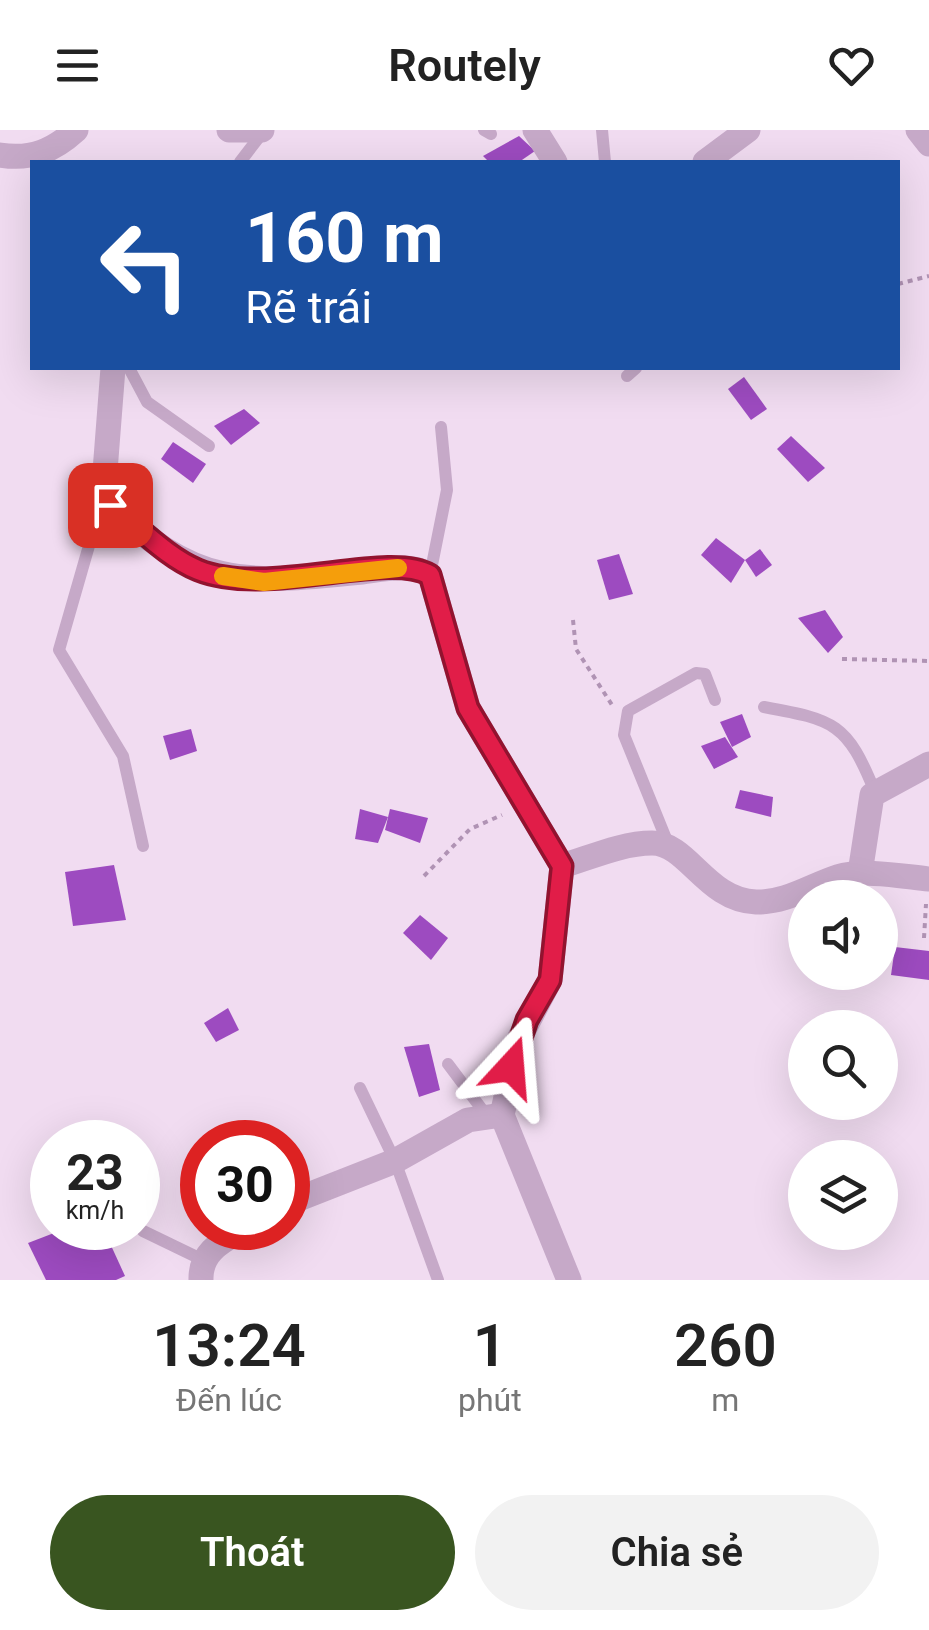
<!DOCTYPE html>
<html lang="vi">
<meta charset="utf-8">
<style>
:root{--surface:#fff;--page:#f2f2f2;--text:#222;--muted:#767676;--accent:#395520}
body{margin:0;font-family:Roboto,sans-serif;background:var(--page);color:var(--text);height:100vh;display:flex;flex-direction:column;font-size:38px;white-space:nowrap}
*{box-sizing:border-box;margin:0}
p{font-size:32px;color:var(--muted)}
.icon{flex:none;width:55px;height:55px;fill:none;stroke:currentColor;stroke-width:2;stroke-linecap:round;stroke-linejoin:round}
.map{position:relative;height:1150px;overflow:hidden}
.details{display:flex;flex-direction:column;background:var(--surface);flex:1}
.details>*{flex:none}
.hud{position:absolute;left:30px;top:30px;width:870px;height:210px;border-radius:0px;box-shadow:0 10px 40px #0002;background:#1a4fa0;color:#fff;overflow:hidden}
.buttons{position:absolute;left:788px;top:750px;display:grid;gap:20px}
.buttons a{display:grid;place-items:center;width:110px;height:110px;border-radius:50%;background:var(--surface);box-shadow:0 10px 40px #0002;font-size:50px}
.speed{position:absolute;left:30px;top:990px;display:flex;gap:20px;font-size:50px;font-weight:700;text-align:center}
.speed>*{display:grid;place-content:center;width:130px;height:130px;border-radius:50%;background:var(--surface);box-shadow:0 10px 40px #0002;line-height:1}
.speed small{font-size:25px;font-weight:400}
.speed .limit{border:15px solid #d22;background:#fff;color:#111}
.pin{position:absolute;display:grid;place-items:center;width:85px;height:85px;color:#fff;margin:-42px;border-radius:20px;box-shadow:0 5px 15px #0006}
.me{position:absolute;width:110px;margin:-55px;rotate:19deg;stroke-linejoin:round;filter:drop-shadow(0 0 8px #0008)}
.turn{display:flex;align-items:center;gap:35px;height:210px;padding:0 50px;font-size:45px}
.turn .icon{width:130px;height:130px;stroke-width:2.5}
.turn b{display:block;font-size:70px;line-height:85px}
.eta{display:flex;justify-content:space-evenly;align-items:center;height:170px;text-align:center}
.eta b{font-size:60px;font-weight:600;line-height:70px}
.button{display:flex;gap:20px;margin-top:auto;padding:20px 50px}
.button a{flex:1;height:115px;border-radius:60px;background:var(--accent);color:#fff;font-size:40px;font-weight:600;line-height:115px;text-align:center}
.button a+a{background:var(--page);color:var(--text)}
header{display:flex;justify-content:space-between;align-items:center;height:130px;padding:0 50px;background:var(--surface);font-size:45px;font-weight:600}
.map>svg:first-child{display:block}
.building{fill:#9d4bc0}
.lines{fill:none;stroke-linecap:round;stroke-linejoin:round}
.path{stroke:#b093b4;stroke-width:4;stroke-dasharray:5 5;stroke-linecap:butt}
.lane{stroke:#c6a9c8;stroke-width:12}
.street{stroke:#c6a9c8;stroke-width:25}
.route-casing{stroke:#92132f;stroke-width:25}
.route{stroke:#e11d48;stroke-width:18}
.slow{stroke:#f59e0b;stroke-width:18}
</style>
<header><svg class="icon" aria-label="menu" viewBox="0 0 24 24"><path d="M4 6h16M4 12h16M4 18h16"/></svg>Routely<svg class="icon" aria-label="heart" viewBox="0 0 24 24"><path d="M12 20l-8-8c-3-5 5-10 8-4 3-6 11-1 8 4z"/></svg></header>
<div class="map">
<svg width="929" height="1150" viewBox="0 0 929 1150">
<rect width="100%" height="100%" fill="#f1dcf1"/>
<!-- building -->
<g class="building">
<polygon points="519,6 535,21 519,32 489,32 483,26"/>
<polygon points="744,247 767,279 751,290 728,259"/>
<polygon points="244,279 260,293 231,315 214,296"/>
<polygon points="791,306 825,338 808,352 777,319"/>
<polygon points="173,312 206,334 193,353 161,329"/>
<polygon points="716,408 745,430 731,453 701,425"/>
<polygon points="760,419 772,435 756,447 745,430"/>
<polygon points="619,424 633,464 609,470 597,430"/>
<polygon points="825,480 843,507 828,523 798,488"/>
<polygon points="742,584 751,607 732,617 720,592"/>
<polygon points="191,599 197,621 170,630 163,606"/>
<polygon points="725,607 738,627 714,639 701,616"/>
<polygon points="740,660 773,667 771,687 735,678"/>
<polygon points="360,679 388,687 378,713 355,709"/>
<polygon points="390,679 428,688 420,713 385,700"/>
<polygon points="114,735 126,790 73,796 65,742"/>
<polygon points="420,785 448,808 431,830 403,803"/>
<polygon points="895,817 929,821 929,850 891,845"/>
<polygon points="228,878 239,900 216,912 204,893"/>
<polygon points="429,914 440,960 419,967 404,917"/>
<polygon points="67,1098 103,1098 125,1146 116,1150 46,1150 28,1113"/>
</g>
<g class="lines">
<!-- path -->
<g class="path">
<polyline points="898,154 929,146"/>
<polyline points="573,490 576,519 612,575"/>
<polyline points="842,529 929,531"/>
<polyline points="424,746 470,699 502,685"/>
<polyline points="924,808 926,774"/>
</g>
<!-- lane -->
<g class="lane">
<polyline points="484,0 491,4"/>
<polyline points="602,0 605,32"/>
<polyline points="240,32 263,2"/>
<polyline points="129,238 147,272 209,316"/>
<polyline points="627,246 636,238"/>
<polyline points="103,367 59,520 123,626 143,716"/>
<polyline points="430,445 447,360 441,297"/>
<path d="M764,577C835,590 847,593 875,662"/>
<polyline points="669,716 624,605 628,581 696,543 705,544 715,570"/>
<polyline points="448,934 487,986"/>
<polyline points="360,958 395,1031 438,1150"/>
<polyline points="143,1101 203,1130"/>
</g>
<!-- street -->
<g class="street">
<polyline points="229,0 262,0"/>
<polyline points="535,0 555,32"/>
<polyline points="918,0 929,14"/>
<path d="M0,25C31,30 53,21 76,0"/>
<polyline points="705,32 748,0"/>
<path d="M113,238L103,367C193,459 243,454 362,442C385,439 409,433 430,445L468,578L562,736L550,850L519,909L502,985L569,1150"/>
<path d="M562,736C589,728 622,713 652,713C688,713 706,770 756,772C785,773 810,756 837,747C865,739 900,746 929,749"/>
<polyline points="860,743 872,665 929,634"/>
<polyline points="288,1073 395,1031 468,990 502,985"/>
<path d="M201,1150C200,1121 223,1111 245,1098"/>
</g>
</g>
<g class="lines">
<defs>
<path id="route" d="M110,375C138,396 166,427 198,440C267,468 387,420 430,445L468,578L562,736L550,850L527,890L511,937"/>
</defs>
<!-- route casing -->
<use href="#route" class="route-casing"/>
<!-- route -->
<use href="#route" class="route"/>
<!-- slow -->
<polyline class="slow" points="223,446 264,452 398,438"/>
</g>
</svg>
<div class="buttons">
<a><svg class="icon" aria-label="sound" viewBox="0 0 24 24"><path d="M4 9h4l5-4v14l-5-4H4zM17 9q2 3 0 6"/></svg></a>
<a><svg class="icon" aria-label="search" viewBox="0 0 24 24"><circle cx="10" cy="10" r="6"/><path d="M15 15l6 6"/></svg></a>
<a><svg class="icon" aria-label="layers" viewBox="0 0 24 24"><path d="M12 4l9 5-9 5-9-5zM3 14l9 5 9-5"/></svg></a>
</div>
<div class="speed"><div>23<small>km/h</small></div><div class="limit">30</div></div>
<div class="pin" style="left:110px;top:375px;background:#d93025"><svg class="icon" aria-label="arrive" viewBox="0 0 24 24"><path d="M6 21V4h12l-3 4 3 4H6"/></svg></div>
<svg class="me" style="left:511px;top:937px" viewBox="-20 -20 40 40"><path d="M0-17L14 15 0 8-14 15z" fill="#e11d48" stroke="#fff" stroke-width="4"/></svg>
<div class="hud">
<div class="turn"><svg class="icon" aria-label="left" viewBox="0 0 24 24"><path d="M17 20v-9H6M10 6l-5 5 5 5"/></svg><div><b>160 m</b>Rẽ trái</div></div>
</div>
</div>
<section class="details">
<div class="eta">
<div><b>13:24</b><p>Đến lúc</p></div>
<div><b>1</b><p>phút</p></div>
<div><b>260</b><p>m</p></div>
</div>
<div class="button"><a>Thoát</a><a>Chia sẻ</a></div>
</section>
